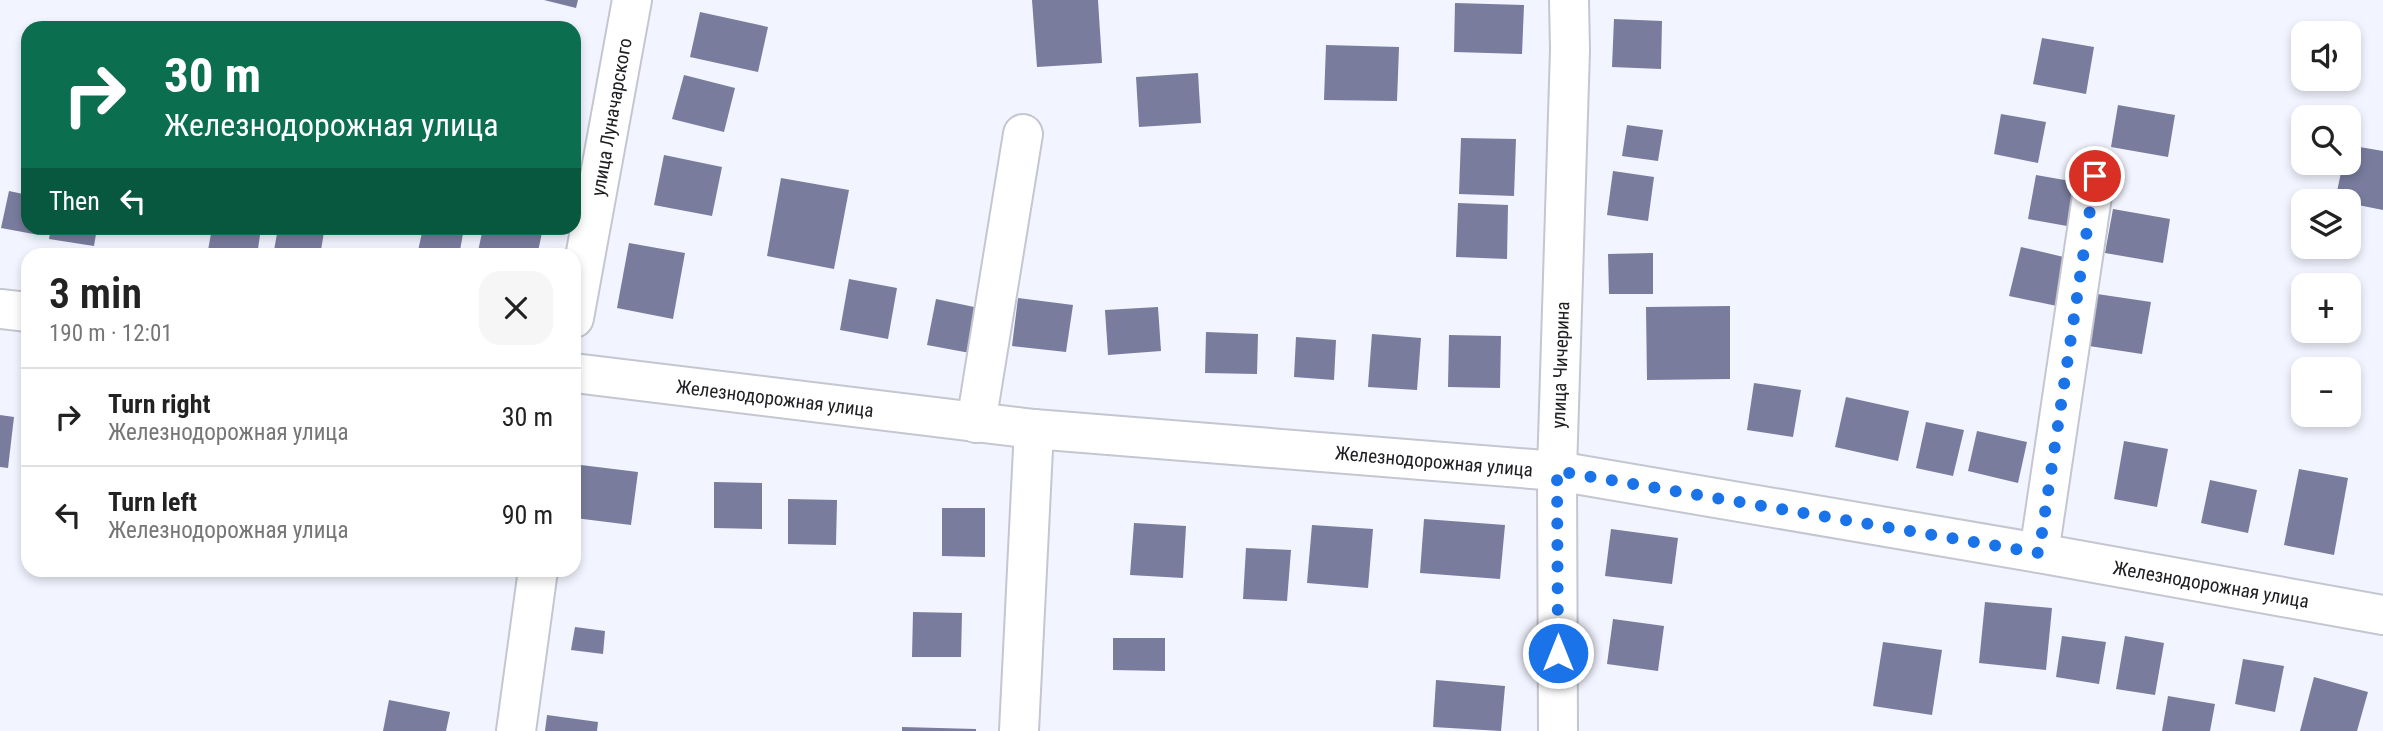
<!DOCTYPE html>
<meta charset="utf-8">
<style>
:root{--surface:#fff;--page:#f6f6f6;--text:#222;--muted:#767676;--line:#e0e0e0}
body{margin:0;font-family:"Roboto Condensed",sans-serif;background:var(--page);color:var(--text);height:100vh;display:flex;flex-direction:column;font-size:26px;white-space:nowrap}
*{box-sizing:border-box;margin:0}
p{font-size:23px;color:var(--muted)}
.icon{flex:none;width:38px;height:38px;fill:none;stroke:currentColor;stroke-width:2;stroke-linecap:round;stroke-linejoin:round}
.map{position:relative;flex:1;overflow:hidden}
.side{position:absolute;left:21px;top:248px;width:560px;height:329px;display:flex;flex-direction:column;background:var(--surface);border-radius:21px;box-shadow:0 4px 10px #0003}
.side>*{flex:none}
.guide{position:absolute;left:21px;top:21px;width:560px;height:214px;border-radius:21px;box-shadow:0 4px 10px #0003;background:#0b6e4f;color:#fff;overflow:hidden}
.buttons{position:absolute;left:2291px;top:21px;display:grid;gap:14px}
.buttons a{display:grid;place-items:center;width:70px;height:70px;border-radius:14px;background:var(--surface);box-shadow:0 4px 10px #0003;font-size:35px}
.pin{position:absolute;display:grid;place-items:center;width:60px;height:60px;color:#fff;margin:-30px;border:4px solid #fff;border-radius:50%;box-shadow:0 2px 7px #0007}
.me{position:absolute;width:77px;margin:-38px;rotate:0deg;stroke-linejoin:round;filter:drop-shadow(0 0 5px #0008)}
.turn{display:flex;align-items:center;gap:24px;height:147px;padding:0 28px;font-size:32px}
.turn .icon{width:91px;height:91px;stroke-width:2.5}
.turn b{display:block;font-size:49px;line-height:60px}
.then{display:flex;align-items:center;height:66px;padding:0 28px;background:#0003;gap:14px;font-size:26px}
.round{display:grid;place-items:center;flex:none;width:74px;height:74px;border-radius:21px;background:var(--page)}
.overview{display:flex;align-items:center;justify-content:space-between;height:119px;padding:0 28px}
h1{font-size:42px;font-weight:600;line-height:52px}
ul{padding:0;list-style:none}
li{display:flex;align-items:center;gap:21px;height:98px;padding:0 28px;border-top:2px solid var(--line)}
li div{flex:1}
li b{display:block;font-size:26px}
li em{font-style:normal}
.map>svg:first-child{display:block}
.building{fill:#797c9d}
.lines{fill:none;stroke-linecap:round;stroke-linejoin:round}
.street-casing{stroke:#c4c6d0;stroke-width:42}
.secondary-casing{stroke:#c4c6d0;stroke-width:42}
.street{stroke:#fff;stroke-width:38}
.secondary{stroke:#fff;stroke-width:38}
.route{stroke:#1a73e8;stroke-width:12;stroke-dasharray:0 21.6}
.labels{text-anchor:middle;stroke-width:5;stroke-linejoin:round;paint-order:stroke}
.street-label{font-size:19px;fill:#202024;stroke:#fff}
</style>
<div class="map">
<svg width="2383" height="731" viewBox="0 0 2383 731">
<rect width="100%" height="100%" fill="#f2f4ff"/>
<!-- building -->
<g class="building">
<polygon points="544,0 578,0 576,8"/>
<polygon points="1032,0 1098,0 1102,63 1037,67"/>
<polygon points="1455,3 1524,5 1522,54 1454,52"/>
<polygon points="700,12 768,27 758,72 690,57"/>
<polygon points="1614,19 1662,21 1661,69 1612,67"/>
<polygon points="2042,38 2094,47 2086,94 2033,84"/>
<polygon points="1326,45 1399,47 1397,101 1324,100"/>
<polygon points="1198,73 1201,123 1139,127 1136,77"/>
<polygon points="684,75 735,88 724,132 672,119"/>
<polygon points="2118,105 2175,115 2168,157 2111,147"/>
<polygon points="2001,114 2046,122 2038,163 1994,154"/>
<polygon points="1627,125 1663,130 1658,161 1622,156"/>
<polygon points="1461,138 1516,139 1514,196 1459,194"/>
<polygon points="2348,145 2383,151 2383,210 2348,203 2348,201 2335,201 2343,163 2348,163"/>
<polygon points="664,155 722,167 712,216 654,205"/>
<polygon points="1613,171 1654,177 1648,221 1607,215"/>
<polygon points="2036,175 2076,182 2067,226 2028,219"/>
<polygon points="781,178 849,190 834,269 767,256"/>
<polygon points="9,191 28,195 28,228 41,228 39,235 1,228"/>
<polygon points="1458,203 1508,205 1507,259 1456,257"/>
<polygon points="2113,209 2170,219 2163,263 2105,253"/>
<polygon points="51,228 97,228 94,246 49,239"/>
<polygon points="212,228 261,228 257,256 207,256"/>
<polygon points="278,228 300,228 324,232 320,256 273,256"/>
<polygon points="423,228 464,228 459,256 439,256 418,251"/>
<polygon points="483,228 543,228 537,256 477,256"/>
<polygon points="629,243 685,253 673,319 617,308"/>
<polygon points="2021,247 2068,258 2057,306 2009,296"/>
<polygon points="1653,253 1653,294 1609,294 1608,254"/>
<polygon points="849,279 897,288 888,339 840,330"/>
<polygon points="2097,294 2151,302 2142,354 2089,346"/>
<polygon points="1018,298 1073,305 1066,352 1012,346"/>
<polygon points="936,299 979,308 970,353 927,345"/>
<polygon points="1730,306 1730,379 1647,380 1646,307"/>
<polygon points="1158,307 1161,351 1108,355 1105,310"/>
<polygon points="1206,332 1258,334 1257,374 1205,373"/>
<polygon points="1372,334 1421,338 1417,390 1368,387"/>
<polygon points="1449,335 1501,336 1500,388 1448,387"/>
<polygon points="1296,337 1336,340 1334,380 1294,377"/>
<polygon points="1754,383 1801,390 1793,437 1747,430"/>
<polygon points="1846,397 1909,411 1898,461 1835,447"/>
<polygon points="0,415 14,417 8,468 0,467"/>
<polygon points="1926,422 1964,430 1953,476 1916,468"/>
<polygon points="1977,431 2027,442 2018,483 1968,471"/>
<polygon points="2124,441 2168,449 2157,507 2114,499"/>
<polygon points="581,465 638,472 631,525 575,518"/>
<polygon points="2299,469 2348,478 2334,555 2284,545"/>
<polygon points="2210,480 2257,490 2248,533 2201,523"/>
<polygon points="714,482 762,483 762,529 714,528"/>
<polygon points="788,499 837,500 836,545 788,544"/>
<polygon points="942,508 985,508 985,557 942,556"/>
<polygon points="1424,519 1505,525 1500,579 1420,573"/>
<polygon points="1134,523 1186,526 1183,578 1130,575"/>
<polygon points="1312,525 1373,529 1368,588 1307,583"/>
<polygon points="1611,529 1678,538 1672,584 1605,576"/>
<polygon points="1246,548 1291,550 1287,601 1243,599"/>
<polygon points="1985,602 2052,608 2046,670 1979,663"/>
<polygon points="913,612 962,613 961,657 912,657"/>
<polygon points="1613,619 1664,626 1658,671 1607,664"/>
<polygon points="575,627 605,631 603,654 571,650"/>
<polygon points="2062,636 2106,642 2099,684 2056,677"/>
<polygon points="2125,636 2164,643 2155,695 2116,689"/>
<polygon points="1113,638 1165,638 1165,671 1113,670"/>
<polygon points="1883,642 1942,650 1932,715 1873,706"/>
<polygon points="2243,659 2284,666 2275,712 2235,704"/>
<polygon points="2314,677 2368,692 2357,731 2300,731"/>
<polygon points="1436,680 1505,686 1501,731 1433,727"/>
<polygon points="2168,696 2215,704 2210,731 2162,731"/>
<polygon points="389,700 450,712 446,731 383,731"/>
<polygon points="547,715 598,722 597,731 545,731"/>
<polygon points="902,727 976,729 976,731 902,731"/>
</g>
<g class="lines">
<defs>
<g id="street">
<polyline points="0,309 28,312"/>
<polyline points="574,373 1034,429 1557,471 2039,553 2383,615"/>
<polyline points="976,423 1023,134"/>
<polyline points="2039,553 2095,176"/>
<polyline points="1019,731 1034,429"/>
<polyline points="1558,731 1557,471 1570,50 1569,0"/>
</g>
<g id="secondary">
<polyline points="574,318 632,0"/>
<polyline points="516,731 538,570"/>
</g>
</defs>
<!-- street casing -->
<use href="#street" class="street-casing"/>
<!-- secondary casing -->
<use href="#secondary" class="secondary-casing"/>
<!-- street -->
<use href="#street" class="street"/>
<!-- secondary -->
<use href="#secondary" class="secondary"/>
</g>
<g class="lines">
<!-- route -->
<polyline class="route" points="1558,653 1557,471 2039,553 2095,176"/>
</g>
<g class="labels">
<!-- street labels -->
<g class="street-label">
<text transform="translate(611 117) rotate(-80)" y="7">улица Луначарского</text>
<text transform="translate(1560 365) rotate(-88)" y="7">улица Чичерина</text>
<text transform="translate(775 398) rotate(7)" y="7">Железнодорожная улица</text>
<text transform="translate(1434 461) rotate(5)" y="7">Железнодорожная улица</text>
<text transform="translate(2211 584) rotate(10)" y="7">Железнодорожная улица</text>
</g>
</g>
</svg>
<div class="buttons">
<a><svg class="icon" aria-label="sound" viewBox="0 0 24 24"><path d="M4 9h4l5-4v14l-5-4H4zM17 9q2 3 0 6"/></svg></a>
<a><svg class="icon" aria-label="search" viewBox="0 0 24 24"><circle cx="10" cy="10" r="6"/><path d="M15 15l6 6"/></svg></a>
<a><svg class="icon" aria-label="layers" viewBox="0 0 24 24"><path d="M12 4l9 5-9 5-9-5zM3 14l9 5 9-5"/></svg></a>
<a>+</a>
<a>−</a>
</div>
<div class="pin" style="left:2095px;top:176px;background:#d93025"><svg class="icon" aria-label="arrive" viewBox="0 0 24 24"><path d="M6 21V4h12l-3 4 3 4H6"/></svg></div>
<svg class="me" style="left:1558px;top:653px" viewBox="-20 -20 40 40"><circle r="17" fill="#1a73e8" stroke="#fff" stroke-width="3"/><path d="M0-11L8 9 0 5-8 9z" fill="#fff"/></svg>
<div class="guide">
<div class="turn"><svg class="icon" aria-label="right" viewBox="0 0 24 24"><path d="M7 20v-9h11M14 6l5 5-5 5"/></svg><div><b>30 m</b>Железнодорожная улица</div></div>
<div class="then">Then<svg class="icon" aria-label="left" viewBox="0 0 24 24"><path d="M17 20v-9H6M10 6l-5 5 5 5"/></svg></div>
</div>
<section class="side">
<div class="overview"><div><h1>3 min</h1><p>190 m · 12:01</p></div><a class="round"><svg class="icon" aria-label="close" viewBox="0 0 24 24"><path d="M6 6l12 12M18 6L6 18"/></svg></a></div>
<ul>
<li><svg class="icon" aria-label="right" viewBox="0 0 24 24"><path d="M7 20v-9h11M14 6l5 5-5 5"/></svg><div><b>Turn right</b><p>Железнодорожная улица</p></div><em>30 m</em></li>
<li><svg class="icon" aria-label="left" viewBox="0 0 24 24"><path d="M17 20v-9H6M10 6l-5 5 5 5"/></svg><div><b>Turn left</b><p>Железнодорожная улица</p></div><em>90 m</em></li>
</ul>
</section>
</div>
